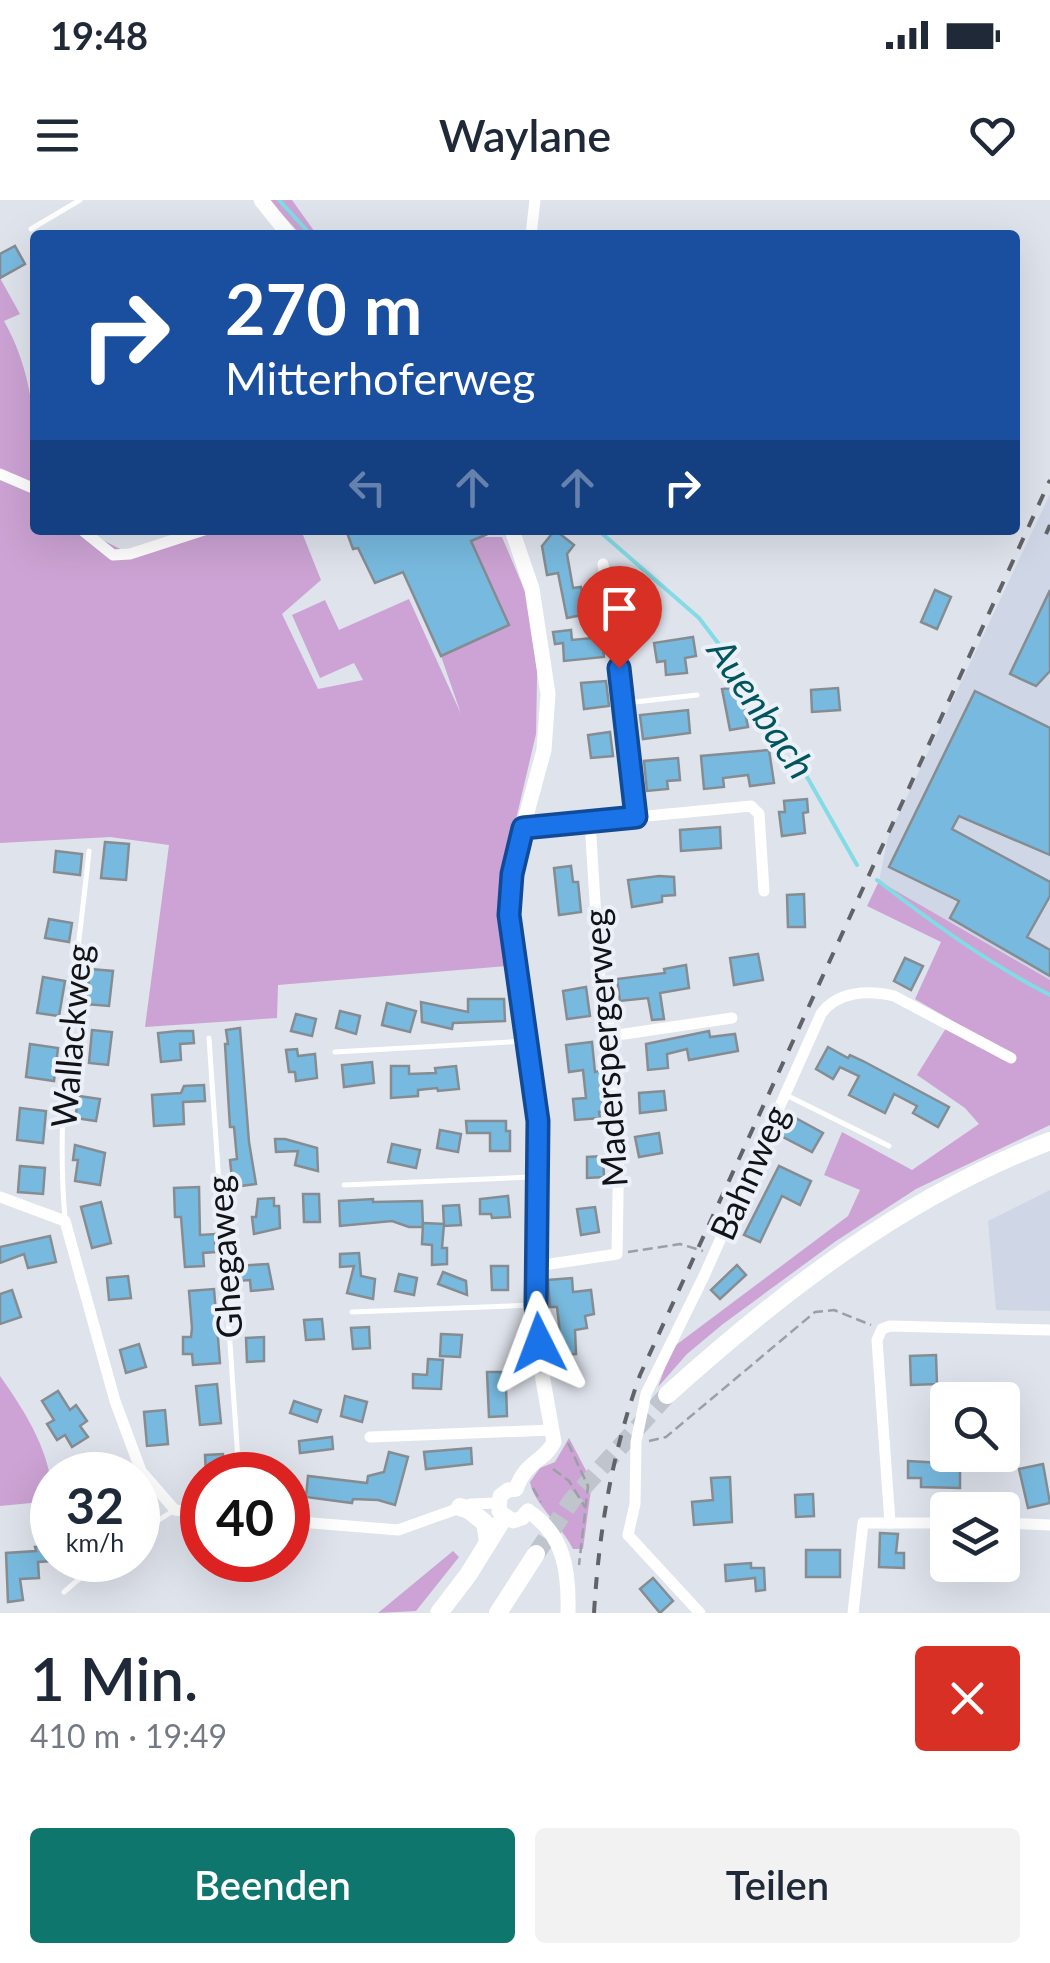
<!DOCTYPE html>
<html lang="de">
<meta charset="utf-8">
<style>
:root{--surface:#fff;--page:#f2f2f3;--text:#1f2937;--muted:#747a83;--accent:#0f766e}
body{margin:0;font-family:Lato,sans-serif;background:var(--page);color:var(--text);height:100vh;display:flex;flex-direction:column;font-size:38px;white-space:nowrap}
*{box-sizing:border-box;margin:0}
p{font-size:32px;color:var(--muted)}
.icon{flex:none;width:55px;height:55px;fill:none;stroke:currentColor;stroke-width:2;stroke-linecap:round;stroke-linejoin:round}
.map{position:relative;height:1413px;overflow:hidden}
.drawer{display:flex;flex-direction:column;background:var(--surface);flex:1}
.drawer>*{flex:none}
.hud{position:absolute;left:30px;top:30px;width:990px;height:305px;border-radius:10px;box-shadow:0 10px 40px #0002;background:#1a4fa0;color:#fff;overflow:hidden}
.fabs{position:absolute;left:930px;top:1182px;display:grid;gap:20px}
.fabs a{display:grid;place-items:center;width:90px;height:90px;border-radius:10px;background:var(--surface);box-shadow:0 10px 40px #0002;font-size:50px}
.speed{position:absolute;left:30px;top:1252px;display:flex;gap:20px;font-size:50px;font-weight:700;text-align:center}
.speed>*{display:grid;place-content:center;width:130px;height:130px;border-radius:50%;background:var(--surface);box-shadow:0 10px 40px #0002;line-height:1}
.speed small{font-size:25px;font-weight:400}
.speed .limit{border:15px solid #d22;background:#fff;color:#111}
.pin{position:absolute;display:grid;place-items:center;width:85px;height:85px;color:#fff;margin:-102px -42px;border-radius:50% 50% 50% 0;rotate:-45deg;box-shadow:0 0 10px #0007}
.pin .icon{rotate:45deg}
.me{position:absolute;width:110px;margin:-55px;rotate:357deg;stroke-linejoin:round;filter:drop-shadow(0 0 8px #0008)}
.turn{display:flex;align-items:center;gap:35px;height:210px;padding:0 30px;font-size:45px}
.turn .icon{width:130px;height:130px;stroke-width:2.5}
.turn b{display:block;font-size:70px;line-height:85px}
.lanes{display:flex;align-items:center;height:95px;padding:0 30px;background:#0003;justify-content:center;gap:50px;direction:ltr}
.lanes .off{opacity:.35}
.round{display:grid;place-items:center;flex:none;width:105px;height:105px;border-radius:10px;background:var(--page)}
.head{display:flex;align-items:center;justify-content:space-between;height:170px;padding:0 30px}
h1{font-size:60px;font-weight:600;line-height:75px}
.action{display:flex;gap:20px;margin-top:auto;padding:20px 30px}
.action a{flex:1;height:115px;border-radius:10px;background:var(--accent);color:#fff;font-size:40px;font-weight:600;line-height:115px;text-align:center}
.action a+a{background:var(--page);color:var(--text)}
.status{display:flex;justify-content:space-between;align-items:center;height:70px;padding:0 50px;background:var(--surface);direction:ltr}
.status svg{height:28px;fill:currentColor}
header{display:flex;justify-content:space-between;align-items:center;height:130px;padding:0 30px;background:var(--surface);font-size:45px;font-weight:600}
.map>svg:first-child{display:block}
.built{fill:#cfd7e6}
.green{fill:#cca3d4}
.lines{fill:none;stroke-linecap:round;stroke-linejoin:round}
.stream{stroke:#83dbe5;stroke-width:4}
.building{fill:#78badf;stroke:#858d92;stroke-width:2.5}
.primary-tunnel{stroke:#c0c4cc;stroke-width:18;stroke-dasharray:18 9;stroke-linecap:butt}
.path{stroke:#9c9fa6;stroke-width:2.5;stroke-dasharray:10 5;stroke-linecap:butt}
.lane{stroke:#fff;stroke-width:5}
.street{stroke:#fff;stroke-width:11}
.secondary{stroke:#fff;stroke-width:15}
.primary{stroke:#fff;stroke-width:18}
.rail{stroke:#616368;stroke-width:4;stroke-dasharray:12 12;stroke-linecap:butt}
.route-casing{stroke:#114b97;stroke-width:25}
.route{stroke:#1a73e8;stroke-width:18}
.labels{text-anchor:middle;stroke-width:8;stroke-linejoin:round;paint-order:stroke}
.street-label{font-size:35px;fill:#121316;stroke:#ecf1f9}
.water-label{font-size:38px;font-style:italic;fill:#01555c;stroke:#ecf1f9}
</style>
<div class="status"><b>19:48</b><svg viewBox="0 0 49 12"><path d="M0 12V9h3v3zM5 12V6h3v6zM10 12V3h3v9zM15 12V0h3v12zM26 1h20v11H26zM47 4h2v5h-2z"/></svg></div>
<header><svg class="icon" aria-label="menu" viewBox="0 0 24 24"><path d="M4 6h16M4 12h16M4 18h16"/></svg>Waylane<svg class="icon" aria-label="heart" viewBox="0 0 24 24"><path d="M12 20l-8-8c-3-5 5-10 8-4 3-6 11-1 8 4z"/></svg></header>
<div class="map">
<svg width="1050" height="1413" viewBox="0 0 1050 1413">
<rect width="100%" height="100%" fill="#dfe3ec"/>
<!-- built -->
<g class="built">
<polygon points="1050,294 1050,780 879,681 888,637"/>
<polygon points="1050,990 1050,1111 996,1110 988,1021"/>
</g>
<!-- green -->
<g class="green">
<polygon points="269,0 292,0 317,35 301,35"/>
<path d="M0,78L20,114L4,121C42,189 35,255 35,330H83L130,354L199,330H301L321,380L282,414L318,489L363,480L354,463L320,478L292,415L325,400L339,430L409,399L461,514L441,456L509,425L471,341L481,337H502L538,422L536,534L501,683L507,766L278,785L277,818L145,827L169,645L110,637L0,643Z"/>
<polygon points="879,681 1050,780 1050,925 916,989 836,1041 723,1124 687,1154 658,1187 672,1148 848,1016 860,990 824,975 842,932 912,970 979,924 965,908 917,875 951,820 915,799 941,742 867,706"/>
<path d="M0,1176C26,1213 53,1255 52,1301L0,1306Z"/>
<path d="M569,1238L592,1282L583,1349H573C562,1326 533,1303 530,1282L540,1268L555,1262Z"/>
<polygon points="453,1351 459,1357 416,1411 378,1413"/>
</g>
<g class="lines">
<!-- stream -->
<g class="stream">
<polyline points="279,0 311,35"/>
<polyline points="598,330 699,418 769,510 857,665"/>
<path d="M877,680C931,722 989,764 1050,795"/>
</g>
</g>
<!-- building -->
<g class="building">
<polygon points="15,46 25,64 0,78 0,54"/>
<polygon points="346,330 497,330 471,341 509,425 441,456 403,372 375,383 358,348 353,349"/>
<polygon points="555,330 574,345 567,354 573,388 581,387 587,414 567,418 558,373 547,375 542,346"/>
<polygon points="635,384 657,401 644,419 628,406 619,408 616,387"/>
<polygon points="935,390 951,397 937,429 921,422"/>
<polygon points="1050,390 1050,471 1036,486 1010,474"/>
<polygon points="571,430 572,440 602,437 604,457 564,461 563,443 555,444 553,432"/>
<polygon points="693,437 696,456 685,458 687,473 666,475 665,461 657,462 654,443"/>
<polygon points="606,481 609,506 584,509 581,483"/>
<polygon points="740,487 748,527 730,530 722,489"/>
<polygon points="838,488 840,510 812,512 811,490"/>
<polygon points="975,491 1050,528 1050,655 959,616 952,629 1050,682 1050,696 1027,737 1050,750 1050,776 950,718 959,701 889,667"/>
<polygon points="688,510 690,533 643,539 640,515"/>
<polygon points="610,532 613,556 591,558 588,535"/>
<polygon points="769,550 774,583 750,586 748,575 723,578 724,587 704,589 701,556"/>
<polygon points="678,558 680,580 667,581 668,589 647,591 644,561"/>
<polygon points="807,599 808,612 803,613 805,633 782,636 779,612 785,612 784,601"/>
<polygon points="720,627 721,648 681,651 680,630"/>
<polygon points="105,642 129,644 126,680 101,678"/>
<polygon points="56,651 82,654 80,675 54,672"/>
<polygon points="571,666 573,682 578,682 581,712 559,715 554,668"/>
<polygon points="659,676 674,677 675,695 662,696 662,702 632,707 628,680"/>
<polygon points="804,694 805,727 788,727 787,695"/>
<polygon points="49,719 72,723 69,742 45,738"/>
<polygon points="758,754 763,780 734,785 730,758"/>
<polygon points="905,758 923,766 911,790 894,781"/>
<polygon points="686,765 689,788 660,793 664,819 652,820 648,798 620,801 617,779 665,773 664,769"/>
<polygon points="90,769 113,771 109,806 86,804"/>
<polygon points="43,777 65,781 59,816 37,813"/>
<polygon points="586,787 590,816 567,819 563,791"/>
<polygon points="468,799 504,799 505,821 453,823 452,829 422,822 421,802 468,812"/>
<polygon points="387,803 416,811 410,832 382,825"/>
<polygon points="340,811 360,816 356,834 336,828"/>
<polygon points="296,814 316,819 312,836 291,831"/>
<polygon points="240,828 249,942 256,984 233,987 230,960 237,959 234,927 230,927 225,844 228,844 226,830"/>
<polygon points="92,830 112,832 108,865 89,863"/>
<polygon points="178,831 193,831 194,843 180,844 181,860 161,862 158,833"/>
<polygon points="709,831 710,837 735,834 738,851 689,860 687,849 667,854 668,868 648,870 646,844"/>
<polygon points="592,842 595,872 604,870 605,880 600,881 603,911 599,912 600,918 575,920 573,899 586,898 583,870 569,872 566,845"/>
<polygon points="30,844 58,848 54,881 26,877"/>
<polygon points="828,847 848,858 850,855 863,861 949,907 938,927 913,913 917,906 894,894 885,913 849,895 859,876 840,867 833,879 816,869"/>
<polygon points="297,849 298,856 315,854 317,878 296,881 295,872 289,872 286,850"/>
<polygon points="372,862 374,883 344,887 342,865"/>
<polygon points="391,866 409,866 409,874 436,873 435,868 456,866 459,889 438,891 437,888 418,890 418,896 391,898"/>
<polygon points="204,885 205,901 183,902 184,924 154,926 152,895 181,893 184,886"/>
<polygon points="664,891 666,910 640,913 639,893"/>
<polygon points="79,896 100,899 96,921 75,918"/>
<polygon points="20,908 46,911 43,943 17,940"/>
<polygon points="792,916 823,933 812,952 781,936"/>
<polygon points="466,921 506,921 506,931 510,931 510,951 490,951 490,933 467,933"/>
<polygon points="440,930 461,934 458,952 437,948"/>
<polygon points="659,933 662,953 639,957 635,937"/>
<polygon points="275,939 285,939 317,948 318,971 295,965 298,951 276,952"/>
<polygon points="392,944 420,950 416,968 388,962"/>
<polygon points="75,945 105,953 100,985 75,981 78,960 73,960"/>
<polygon points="603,956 604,977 587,978 587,957"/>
<polygon points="20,966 45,968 43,994 18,992"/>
<polygon points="779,966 811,981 800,1005 782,996 760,1042 744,1035"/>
<polygon points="199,987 200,1035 215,1034 215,1052 203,1053 204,1066 185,1067 181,1017 175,1017 174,988"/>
<polygon points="303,994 319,994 320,1022 304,1022"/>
<polygon points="508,996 510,1017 492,1018 491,1014 480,1014 480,999"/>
<polygon points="274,998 274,1006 279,1006 280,1028 254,1034 252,1017 256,1017 258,999"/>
<polygon points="373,999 373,1002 422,1001 423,1027 409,1027 392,1021 340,1026 339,1001"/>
<polygon points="101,1002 111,1043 92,1048 81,1007"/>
<polygon points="459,1005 461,1025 444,1026 443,1006"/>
<polygon points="595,1007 599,1032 581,1035 577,1009"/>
<polygon points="423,1023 444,1024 442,1048 447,1048 447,1064 432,1065 432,1045 422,1044"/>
<polygon points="50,1036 56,1062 28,1068 24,1054 0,1063 0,1047"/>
<polygon points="359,1053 361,1076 375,1079 373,1099 347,1093 354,1066 340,1067 340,1054"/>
<polygon points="268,1064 273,1089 251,1091 250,1080 237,1081 236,1066"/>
<polygon points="737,1065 746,1075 720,1099 711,1090"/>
<polygon points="491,1066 508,1066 508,1090 492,1090"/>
<polygon points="443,1072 466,1081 467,1095 438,1084"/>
<polygon points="399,1074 417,1078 414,1095 395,1091"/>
<polygon points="128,1076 131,1098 109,1100 107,1078"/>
<polygon points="572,1078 573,1092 591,1090 594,1114 585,1116 587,1128 575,1130 576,1154 556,1155 555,1141 561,1141 557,1107 550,1107 548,1080"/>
<polygon points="214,1089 220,1163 193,1165 192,1154 183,1154 183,1137 191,1137 192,1128 189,1091"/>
<polygon points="12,1090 21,1117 0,1124 0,1094"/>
<polygon points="322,1119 324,1139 306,1140 304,1120"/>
<polygon points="369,1127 370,1148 353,1149 351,1128"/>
<polygon points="441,1134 462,1135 460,1157 440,1156"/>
<polygon points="264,1137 264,1161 247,1162 246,1138"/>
<polygon points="139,1144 146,1167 126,1173 120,1150"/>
<polygon points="936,1155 937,1184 911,1185 910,1156"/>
<polygon points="428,1159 443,1160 441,1189 413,1188 413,1174 427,1175"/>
<polygon points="487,1172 502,1172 502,1188 506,1187 507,1216 489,1217"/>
<polygon points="217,1184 221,1223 200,1225 196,1186"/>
<polygon points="58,1191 70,1210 76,1205 87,1221 80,1226 88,1237 72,1247 65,1235 57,1240 47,1224 54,1220 42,1201"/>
<polygon points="345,1196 367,1202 362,1222 341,1216"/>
<polygon points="294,1201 321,1210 317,1222 290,1213"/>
<polygon points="165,1210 168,1244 147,1246 144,1212"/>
<polygon points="332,1237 333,1249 300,1253 299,1241"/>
<polygon points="471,1248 472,1264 426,1269 424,1252"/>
<polygon points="389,1252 408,1257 395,1305 378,1300 353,1299 352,1303 306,1297 308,1276 367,1283 368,1276 384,1272"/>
<polygon points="223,1254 224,1275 206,1275 205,1255"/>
<polygon points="908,1261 960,1264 960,1288 921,1287 921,1278 908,1278"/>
<polygon points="1043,1264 1050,1303 1028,1308 1019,1269"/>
<polygon points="730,1277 732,1322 694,1325 692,1302 713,1300 711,1278"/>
<polygon points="813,1294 814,1316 796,1317 795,1295"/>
<polygon points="880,1333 898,1334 896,1353 904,1353 904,1368 879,1367"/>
<polygon points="52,1346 52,1361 38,1362 39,1378 20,1379 23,1400 8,1402 6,1353 36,1351 35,1347"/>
<rect x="806" y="1350" width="34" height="27"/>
<polygon points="751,1363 751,1368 764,1368 765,1390 756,1391 755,1378 726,1381 725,1365"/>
<polygon points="653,1378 673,1401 660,1413 640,1389"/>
</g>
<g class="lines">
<!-- primary-tunnel -->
<polyline class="primary-tunnel" points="536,1354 572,1300 667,1195"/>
<!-- path -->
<g class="path">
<polyline points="628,1052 680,1044 703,1051"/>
<polyline points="649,1241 666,1237 815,1112 834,1110 871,1125"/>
<polyline points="568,1243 588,1286 579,1365"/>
<polyline points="553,1269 569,1281 585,1307"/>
<polyline points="533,1288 541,1302"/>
</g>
<!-- lane -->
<g class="lane">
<polyline points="31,29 80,0"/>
<polyline points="626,503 697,495"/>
<polyline points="209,838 239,1275"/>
<polyline points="335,852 527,841"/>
<polyline points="786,895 889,946"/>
<polyline points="344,985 531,977"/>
<path d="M65,1018C54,897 77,772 89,651"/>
<polyline points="352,1112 534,1105"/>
<polyline points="138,1333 173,1311"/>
<polyline points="64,1392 101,1360"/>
</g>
<!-- street -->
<g class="street">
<polyline points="531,35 535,0"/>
<polyline points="0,274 35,289"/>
<polyline points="82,330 113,355 130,354 204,330"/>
<polyline points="603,364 624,503 636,617"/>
<polyline points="523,628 751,606 759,614 764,691"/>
<polyline points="611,836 732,818"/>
<polyline points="0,997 65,1021 115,1201 141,1271 175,1310 202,1313"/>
<polyline points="537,1066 617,1054 619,940 611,836 600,780 590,622"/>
<polyline points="370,1237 552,1230"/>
<polyline points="288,1321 398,1330 471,1304 497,1303"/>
<polyline points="890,1323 948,1323"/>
<polyline points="1002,1323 1050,1325"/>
<path d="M700,1413L628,1335L635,1304L636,1242L646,1194L704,1076L821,814C837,791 868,790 894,796L1011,858"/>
<polyline points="853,1413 863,1323 890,1323 877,1140 882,1129 890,1126 1050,1130"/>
</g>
<!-- secondary -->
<g class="secondary">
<polyline points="261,0 289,35"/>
<path d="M512,330L532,389L548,494L544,550L516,653L509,715L535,894L536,1105L543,1180L554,1242C544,1262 526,1260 516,1289"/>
<polyline points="516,1289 508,1290 500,1296 499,1311 513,1321 522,1318 528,1311"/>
<path d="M528,1311C565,1335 569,1372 568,1413"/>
</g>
<!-- primary -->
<g class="primary">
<path d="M667,1195C781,1092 904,997 1050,941"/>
<polyline points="460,1307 469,1310 485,1323 488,1341"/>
<polyline points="439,1413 468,1375 504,1317"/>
<polyline points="498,1413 536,1354"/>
</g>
<!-- rail -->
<g class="rail">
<polyline points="1046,334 1050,325"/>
<path d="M594,1413C599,1330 612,1253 640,1175L1050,280"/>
</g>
</g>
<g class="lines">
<defs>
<polyline id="route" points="539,1143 536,1105 538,921 509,715 512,674 523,628 636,617 619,468"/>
</defs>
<!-- route casing -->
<use href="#route" class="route-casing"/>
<!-- route -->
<use href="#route" class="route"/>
</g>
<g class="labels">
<!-- street labels -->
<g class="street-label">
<text transform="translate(72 836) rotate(-85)" y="12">Wallackweg</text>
<text transform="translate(606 848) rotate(-94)" y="12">Maderspergerweg</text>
<text transform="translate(750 973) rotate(-66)" y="12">Bahnweg</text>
<text transform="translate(225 1057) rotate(-94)" y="12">Ghegaweg</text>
</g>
<!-- water labels -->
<g class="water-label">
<text transform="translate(761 509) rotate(56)" y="13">Auenbach</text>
</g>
</g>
</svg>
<div class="fabs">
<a><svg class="icon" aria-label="search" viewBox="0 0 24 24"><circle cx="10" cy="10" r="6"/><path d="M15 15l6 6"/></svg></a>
<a><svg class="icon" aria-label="layers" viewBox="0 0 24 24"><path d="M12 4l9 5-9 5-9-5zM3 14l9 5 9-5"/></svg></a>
</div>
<div class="speed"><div>32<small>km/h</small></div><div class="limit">40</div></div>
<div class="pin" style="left:619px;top:468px;background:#d93025"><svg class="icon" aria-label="arrive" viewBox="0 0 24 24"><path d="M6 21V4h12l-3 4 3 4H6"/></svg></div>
<svg class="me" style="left:539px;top:1143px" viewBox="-20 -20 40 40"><path d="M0-17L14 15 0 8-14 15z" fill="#1a73e8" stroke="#fff" stroke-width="4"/></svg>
<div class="hud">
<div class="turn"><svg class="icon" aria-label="right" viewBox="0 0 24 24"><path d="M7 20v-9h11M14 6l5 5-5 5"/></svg><div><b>270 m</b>Mitterhoferweg</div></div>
<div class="lanes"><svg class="icon off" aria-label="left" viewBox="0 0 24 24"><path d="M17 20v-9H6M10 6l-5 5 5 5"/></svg><svg class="icon off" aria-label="ahead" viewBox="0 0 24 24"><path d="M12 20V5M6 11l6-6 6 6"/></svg><svg class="icon off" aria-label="ahead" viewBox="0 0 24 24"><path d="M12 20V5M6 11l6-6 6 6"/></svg><svg class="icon" aria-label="right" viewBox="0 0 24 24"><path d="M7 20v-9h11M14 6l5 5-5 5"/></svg></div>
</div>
</div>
<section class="drawer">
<div class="head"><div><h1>1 Min.</h1><p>410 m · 19:49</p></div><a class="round" style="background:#d93025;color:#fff"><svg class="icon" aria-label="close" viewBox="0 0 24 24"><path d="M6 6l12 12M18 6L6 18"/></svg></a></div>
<div class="action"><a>Beenden</a><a>Teilen</a></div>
</section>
